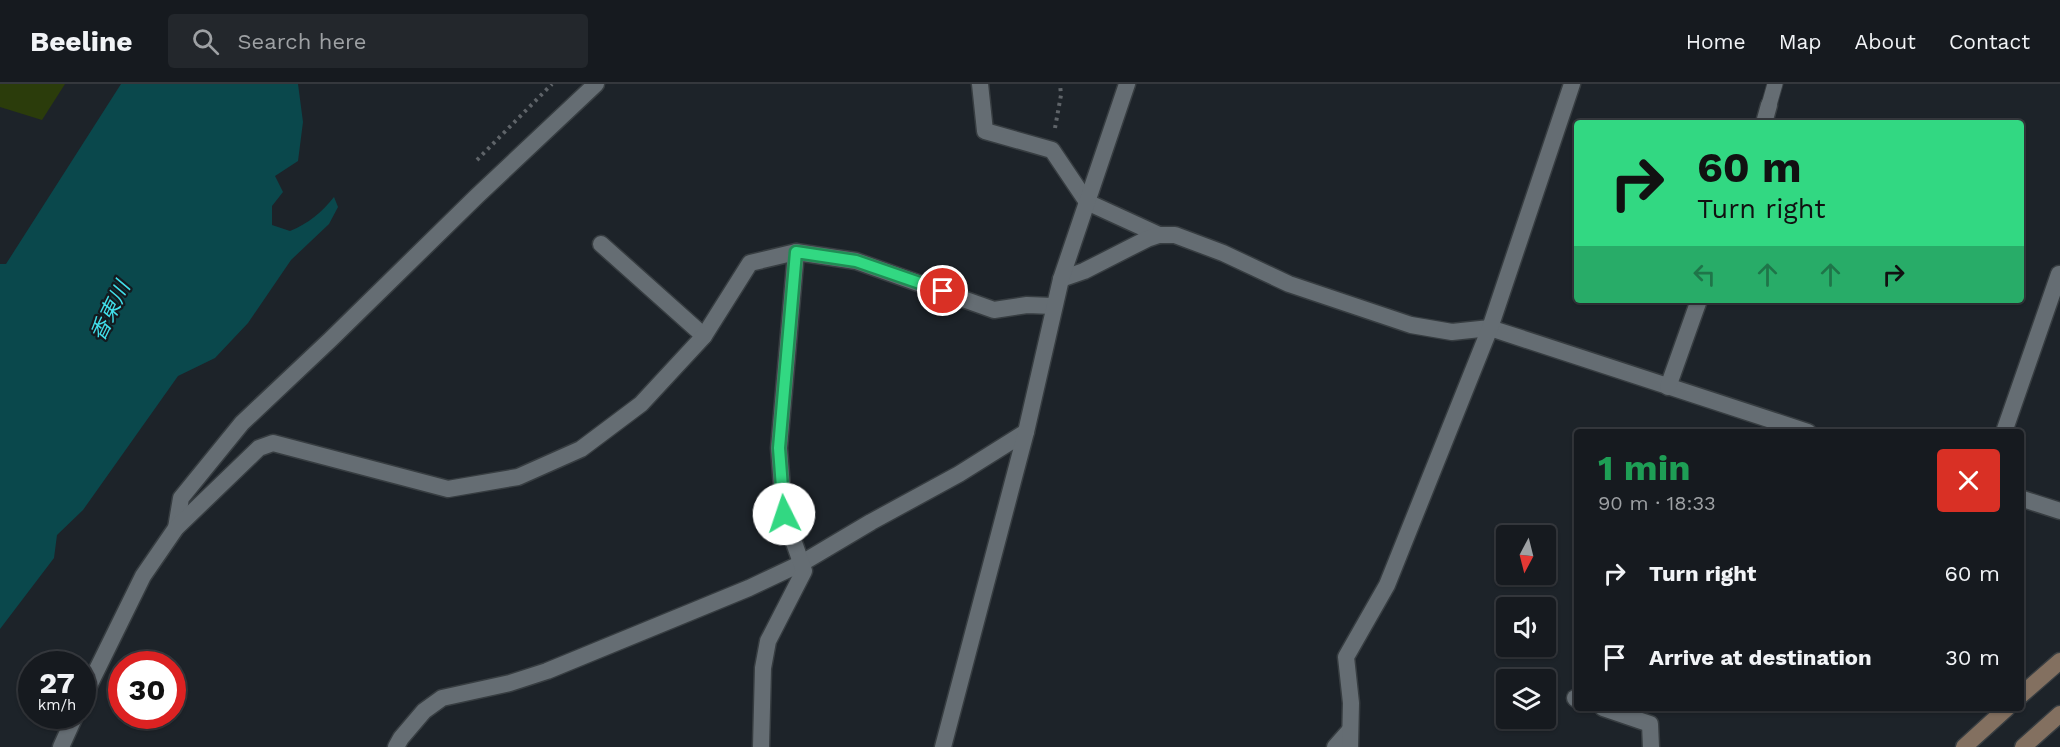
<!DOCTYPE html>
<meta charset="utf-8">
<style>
:root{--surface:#161a1f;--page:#23272c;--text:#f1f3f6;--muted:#9ea1a4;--line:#35383d}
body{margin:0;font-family:"Work Sans","Noto Sans JP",sans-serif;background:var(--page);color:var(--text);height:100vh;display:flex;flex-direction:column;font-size:22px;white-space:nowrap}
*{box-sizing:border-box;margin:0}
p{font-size:20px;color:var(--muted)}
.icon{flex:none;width:33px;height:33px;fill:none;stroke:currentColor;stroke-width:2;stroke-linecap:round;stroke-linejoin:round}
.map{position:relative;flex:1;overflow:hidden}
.details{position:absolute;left:1574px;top:345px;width:450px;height:282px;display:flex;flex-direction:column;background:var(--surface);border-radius:6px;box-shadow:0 2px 4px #0004,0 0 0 2px var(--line)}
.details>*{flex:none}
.top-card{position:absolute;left:1574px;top:36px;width:450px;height:183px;border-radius:6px;box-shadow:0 2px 4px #0004,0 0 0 2px var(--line);background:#32d882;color:#111;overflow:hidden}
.needle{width:39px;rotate:187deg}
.fabs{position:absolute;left:1496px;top:441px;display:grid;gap:12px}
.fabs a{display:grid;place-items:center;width:60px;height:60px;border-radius:6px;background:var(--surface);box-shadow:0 2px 4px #0004,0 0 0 2px var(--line);font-size:30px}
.speed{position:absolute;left:18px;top:567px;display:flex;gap:12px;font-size:30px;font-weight:700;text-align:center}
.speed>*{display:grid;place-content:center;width:78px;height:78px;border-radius:50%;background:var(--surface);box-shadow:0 2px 4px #0004,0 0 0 2px var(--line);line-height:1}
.speed small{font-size:15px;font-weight:400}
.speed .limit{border:9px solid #d22;background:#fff;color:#111}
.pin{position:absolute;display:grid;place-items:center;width:51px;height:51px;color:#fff;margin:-26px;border:3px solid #fff;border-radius:50%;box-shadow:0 2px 6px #0007}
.me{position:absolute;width:66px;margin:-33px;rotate:356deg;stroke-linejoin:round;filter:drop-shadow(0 0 4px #0008)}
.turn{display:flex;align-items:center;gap:21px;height:126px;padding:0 24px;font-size:27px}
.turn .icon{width:78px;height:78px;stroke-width:2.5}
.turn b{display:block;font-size:42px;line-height:51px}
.lanes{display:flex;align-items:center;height:57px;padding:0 24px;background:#0003;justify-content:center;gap:30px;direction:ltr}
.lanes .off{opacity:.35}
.round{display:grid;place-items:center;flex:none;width:63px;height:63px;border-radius:6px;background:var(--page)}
.summary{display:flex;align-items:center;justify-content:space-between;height:102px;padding:0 24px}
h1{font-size:36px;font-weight:700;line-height:45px;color:#1e9e55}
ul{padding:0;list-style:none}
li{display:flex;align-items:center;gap:18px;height:84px;padding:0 24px}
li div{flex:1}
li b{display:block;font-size:22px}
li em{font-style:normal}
header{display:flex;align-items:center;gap:36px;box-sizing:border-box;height:84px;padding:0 30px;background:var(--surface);border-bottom:2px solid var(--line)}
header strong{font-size:28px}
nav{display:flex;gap:33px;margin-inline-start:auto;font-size:21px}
.search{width:420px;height:54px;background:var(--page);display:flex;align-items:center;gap:15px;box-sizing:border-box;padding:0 21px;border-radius:6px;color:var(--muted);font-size:22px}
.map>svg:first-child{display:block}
.green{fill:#2b3c0b}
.water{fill:#0a484c}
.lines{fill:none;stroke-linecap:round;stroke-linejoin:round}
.service-casing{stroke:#373d41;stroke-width:17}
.minor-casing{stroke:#373d41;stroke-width:19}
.tertiary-casing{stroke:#373d41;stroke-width:19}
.secondary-casing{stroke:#373d41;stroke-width:19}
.path{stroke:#5f6469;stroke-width:4;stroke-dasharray:3 4.5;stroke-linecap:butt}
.service{stroke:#656d73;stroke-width:15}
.minor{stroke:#656d73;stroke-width:16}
.tertiary{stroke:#656d73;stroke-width:16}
.secondary{stroke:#837060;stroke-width:16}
.route-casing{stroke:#208c54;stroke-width:15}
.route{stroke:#32d882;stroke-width:10}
.labels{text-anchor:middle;stroke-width:4.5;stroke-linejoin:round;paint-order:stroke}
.water-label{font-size:21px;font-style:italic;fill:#41dfea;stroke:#141a1f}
</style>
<header>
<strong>Beeline</strong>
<div class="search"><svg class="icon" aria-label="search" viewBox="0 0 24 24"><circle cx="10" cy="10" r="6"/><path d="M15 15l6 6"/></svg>Search here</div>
<nav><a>Home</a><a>Map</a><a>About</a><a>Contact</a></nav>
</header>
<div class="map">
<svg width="2060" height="663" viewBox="0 0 2060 663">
<rect width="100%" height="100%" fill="#1d2329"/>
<!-- green -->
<polygon class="green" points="0,0 65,0 42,36 0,23"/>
<!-- water -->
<path class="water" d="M121,0H298L303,38L298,77L275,92L283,108L272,122V141L290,147C309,139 321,129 334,113L338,123L329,140L291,176L248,239L215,274L178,292L83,426L57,451L54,474L0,545V180H6Z"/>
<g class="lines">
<defs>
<polyline id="service" points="1769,21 1775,0"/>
<g id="minor">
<polyline points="980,0 985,47 1052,66 1087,118 1159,151"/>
<polyline points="1764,39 1769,21"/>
<polyline points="601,160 704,252"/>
<polyline points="1061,195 1084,187 1147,155 1159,151 1175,151 1223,169 1289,200 1411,241 1452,248 1490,244 1808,348"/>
<polyline points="1668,303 1699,216"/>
<polyline points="2004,348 2059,190"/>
<polyline points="2020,414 2060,427"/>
<polyline points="176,444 181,414 242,339 330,256 477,112 596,0"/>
<polyline points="1575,614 1576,615"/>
<polyline points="82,616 143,492 176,444 259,364 273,359 448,405 518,393 581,365 641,320 704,252 750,179 796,168 856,177 994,226 1027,221 1053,222"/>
<polyline points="1603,624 1650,640 1651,663"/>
<polyline points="61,663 75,632"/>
<polyline points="396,663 401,654 424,627 442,614 510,599 547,587 749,504 802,479 871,438 959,390 1026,348"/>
<polyline points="761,663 763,584 768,557 804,487 784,430 779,364 796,168"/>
<polyline points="1335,663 1350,646"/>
<polyline points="1350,663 1351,619 1346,573 1387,501 1490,244 1572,0"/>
</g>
<polyline id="tertiary" points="943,663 1026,348 1061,195 1127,0"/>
<g id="secondary">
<polyline points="2020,612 2060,577"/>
<polyline points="1964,663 2007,624"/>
<polyline points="2023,663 2060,630"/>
</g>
</defs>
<!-- service casing -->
<use href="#service" class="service-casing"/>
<!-- minor casing -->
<use href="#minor" class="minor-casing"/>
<!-- tertiary casing -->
<use href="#tertiary" class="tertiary-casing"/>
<!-- secondary casing -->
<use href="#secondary" class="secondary-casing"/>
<!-- path -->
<g class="path">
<polyline points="1055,44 1061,11 1060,0"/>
<polyline points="477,76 552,0"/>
</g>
<!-- service -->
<use href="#service" class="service"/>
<!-- minor -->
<use href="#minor" class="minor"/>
<!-- tertiary -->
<use href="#tertiary" class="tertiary"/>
<!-- secondary -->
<use href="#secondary" class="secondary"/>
</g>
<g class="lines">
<defs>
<polyline id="route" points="784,430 779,364 796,168 856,177 943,207"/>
</defs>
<!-- route casing -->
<use href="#route" class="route-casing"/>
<!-- route -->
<use href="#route" class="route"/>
</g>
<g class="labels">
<!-- water labels -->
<g class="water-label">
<text transform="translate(110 227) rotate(-64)" y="7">香東川</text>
</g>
</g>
</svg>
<div class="fabs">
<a><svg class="needle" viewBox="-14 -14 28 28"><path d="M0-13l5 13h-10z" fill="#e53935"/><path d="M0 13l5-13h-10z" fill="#9ea1a4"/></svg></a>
<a><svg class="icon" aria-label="sound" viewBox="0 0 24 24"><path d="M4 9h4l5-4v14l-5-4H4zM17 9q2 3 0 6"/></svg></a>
<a><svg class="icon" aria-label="layers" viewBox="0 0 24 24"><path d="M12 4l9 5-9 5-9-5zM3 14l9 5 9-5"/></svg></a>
</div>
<div class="speed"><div>27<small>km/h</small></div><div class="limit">30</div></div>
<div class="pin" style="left:943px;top:207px;background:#d93025"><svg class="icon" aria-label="arrive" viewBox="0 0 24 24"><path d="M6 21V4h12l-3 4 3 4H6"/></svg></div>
<svg class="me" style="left:784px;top:430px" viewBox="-20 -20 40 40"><circle r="19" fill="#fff"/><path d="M0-13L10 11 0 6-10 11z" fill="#32d882"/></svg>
<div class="top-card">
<div class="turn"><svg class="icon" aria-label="right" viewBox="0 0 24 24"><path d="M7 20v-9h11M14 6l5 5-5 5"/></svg><div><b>60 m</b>Turn right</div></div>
<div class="lanes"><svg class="icon off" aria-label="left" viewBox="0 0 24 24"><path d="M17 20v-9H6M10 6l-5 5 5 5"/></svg><svg class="icon off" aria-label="ahead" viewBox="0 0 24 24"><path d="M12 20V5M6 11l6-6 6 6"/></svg><svg class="icon off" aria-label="ahead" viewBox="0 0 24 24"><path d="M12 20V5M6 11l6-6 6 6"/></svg><svg class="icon" aria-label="right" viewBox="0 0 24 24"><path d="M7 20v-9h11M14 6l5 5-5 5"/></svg></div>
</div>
<section class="details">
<div class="summary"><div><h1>1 min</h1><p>90 m · 18:33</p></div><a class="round" style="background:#d93025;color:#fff"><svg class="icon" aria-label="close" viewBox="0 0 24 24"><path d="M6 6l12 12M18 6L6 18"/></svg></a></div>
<ul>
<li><svg class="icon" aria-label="right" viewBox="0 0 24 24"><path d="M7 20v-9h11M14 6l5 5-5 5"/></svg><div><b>Turn right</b></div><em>60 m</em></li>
<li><svg class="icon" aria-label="arrive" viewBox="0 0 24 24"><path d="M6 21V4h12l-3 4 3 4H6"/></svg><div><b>Arrive at destination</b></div><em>30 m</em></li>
</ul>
</section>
</div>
